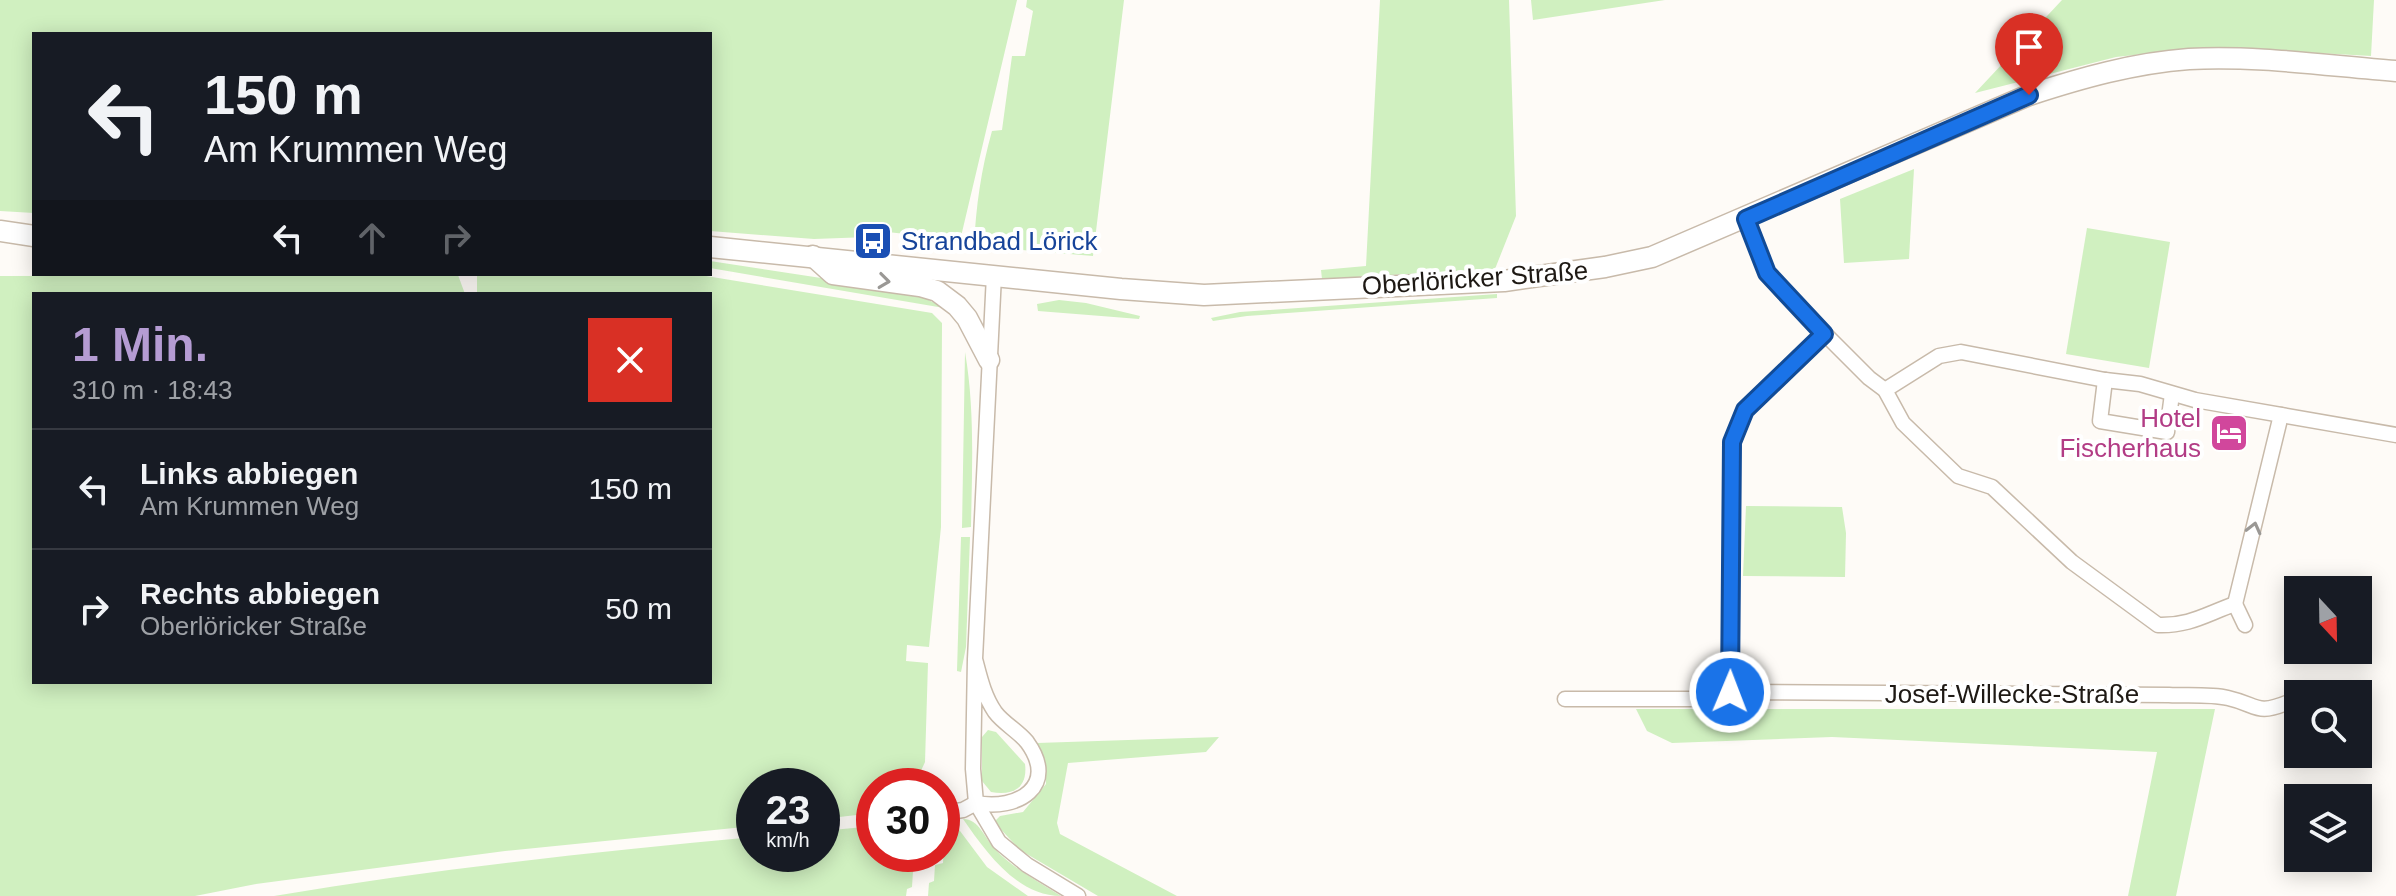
<!DOCTYPE html>
<html lang="de">
<meta charset="utf-8">
<style>
:root{--surface:#171b24;--page:#242831;--text:#f1f3f6;--muted:#9ea1a6;--line:#363941;--accent:#b59cd3}
body{margin:0;font-family:Helvetica,sans-serif;background:var(--page);color:var(--text);height:100vh;display:flex;flex-direction:column;font-size:30px;white-space:nowrap}
*{box-sizing:border-box;margin:0}
p{font-size:26px;color:var(--muted)}
.icon{flex:none;width:44px;height:44px;fill:none;stroke:currentColor;stroke-width:2;stroke-linecap:round;stroke-linejoin:round}
.map{position:relative;flex:1;overflow:hidden}
.panel{position:absolute;left:32px;top:292px;width:680px;height:392px;display:flex;flex-direction:column;background:var(--surface);border-radius:0px;box-shadow:0 4px 20px #0003}
.panel>*{flex:none}
.hud{position:absolute;left:32px;top:32px;width:680px;height:244px;border-radius:0px;box-shadow:0 4px 20px #0003;background:#171b24;color:var(--text);overflow:hidden}
.needle{width:52px;rotate:158deg}
.buttons{position:absolute;left:2284px;top:576px;display:grid;gap:16px}
.buttons a{display:grid;place-items:center;width:88px;height:88px;border-radius:0px;background:var(--surface);box-shadow:0 4px 20px #0003;font-size:40px}
.speed{position:absolute;left:736px;top:768px;display:flex;gap:16px;font-size:40px;font-weight:700;text-align:center}
.speed>*{display:grid;place-content:center;width:104px;height:104px;border-radius:50%;background:var(--surface);box-shadow:0 4px 20px #0003;line-height:1}
.speed small{font-size:20px;font-weight:400}
.speed .limit{border:12px solid #d22;background:#fff;color:#111}
.pin{position:absolute;display:grid;place-items:center;width:68px;height:68px;color:#fff;margin:-82px -34px;border-radius:50% 50% 50% 0;rotate:-45deg;box-shadow:0 0 8px #0007}
.pin .icon{rotate:45deg}
.me{position:absolute;width:88px;margin:-44px;rotate:1deg;stroke-linejoin:round;filter:drop-shadow(0 0 6px #0008)}
.turn{display:flex;align-items:center;gap:28px;height:168px;padding:0 40px;font-size:36px}
.turn .icon{width:104px;height:104px;stroke-width:2.5}
.turn b{display:block;font-size:56px;line-height:68px}
.lanes{display:flex;align-items:center;height:76px;padding:0 40px;background:#0003;justify-content:center;gap:40px;direction:ltr}
.lanes .off{opacity:.35}
.round{display:grid;place-items:center;flex:none;width:84px;height:84px;border-radius:0px;background:var(--page)}
.head{display:flex;align-items:center;justify-content:space-between;height:136px;padding:0 40px}
h1{font-size:48px;font-weight:800;line-height:60px;color:var(--accent)}
ul{padding:0;list-style:none}
li{display:flex;align-items:center;gap:24px;height:120px;padding:0 40px;border-top:2px solid var(--line)}
li div{flex:1}
li b{display:block;font-size:30px}
li em{font-style:normal}
.map>svg:first-child{display:block}
.green{fill:#d0f0c0}
.lines{fill:none;stroke-linecap:round;stroke-linejoin:round}
.minor-casing{stroke:#c8baaa;stroke-width:17}
.secondary-casing{stroke:#c8baaa;stroke-width:23}
.minor{stroke:#fff;stroke-width:14}
.secondary{stroke:#fff;stroke-width:20}
.oneway{stroke:#9a9895}
.route-casing{stroke:#114b97;stroke-width:20}
.route{stroke:#1a73e8;stroke-width:14}
.labels{text-anchor:middle;stroke-width:8;stroke-linejoin:round;paint-order:stroke}
.transit-label{font-size:26px;fill:#164399;stroke:#fff;text-anchor:start}
.street-label{font-size:26px;fill:#1e1914;stroke:#fff}
.hotel-label{font-size:26px;fill:#b23c85;stroke:#fff;text-anchor:end}
</style>
<div class="map">
<svg width="2396" height="896" viewBox="0 0 2396 896">
<rect width="100%" height="100%" fill="#fefbf7"/>
<!-- green -->
<g class="green">
<polygon points="0,0 1017,0 959,245 932,237 870,230 869,237 814,239 710,231 710,34 34,34 34,213 0,211"/>
<path d="M1027,0H1124L1093,256L974,246C976,206 981,170 992,131L1002,130L1012,56H1025L1033,11L1026,7Z"/>
<polygon points="1380,0 1509,0 1516,216 1495,269 1322,279 1321,270 1366,266"/>
<polygon points="1531,0 1665,0 1533,20"/>
<polygon points="2062,0 2374,0 2371,56 2207,47 2116,57 1975,93"/>
<polygon points="1914,169 1909,259 1844,263 1840,199"/>
<polygon points="2087,228 2170,242 2149,368 2066,354"/>
<polygon points="710,261 913,292 944,308 710,268"/>
<polygon points="477,274 694,274 932,313 942,323 941,527 929,647 907,645 906,661 928,663 925,762 914,786 874,786 874,813 822,819 822,786 754,786 754,826 505,851 256,884 195,896 0,896 0,276 458,275 465,294 34,294 34,682 710,682 710,294 477,294"/>
<polygon points="1497,294 1497,298 1247,316 1213,321 1211,318 1240,312"/>
<polygon points="1059,300 1086,303 1140,316 1139,319 1038,311 1037,304"/>
<path d="M965,352C975,410 972,468 971,527L962,528Z"/>
<polygon points="1746,506 1842,507 1846,533 1845,577 1743,576"/>
<polygon points="961,537 970,537 966,647 961,672 957,671"/>
<polygon points="1636,709 2215,709 2176,896 2128,896 2157,752 1832,737 1672,743 1647,731"/>
<path d="M988,730L996,732L1025,764C1028,788 1013,796 991,792L982,781V737Z"/>
<polygon points="1219,737 1206,752 1068,763 1057,823 1060,834 1177,896 1098,896 1020,850 994,822 1000,816 1023,812 1046,784 1045,761 1037,743"/>
<polygon points="951,819 987,867 1028,896 928,896 929,883 934,881 935,865 943,863 945,820"/>
<path d="M963,819C979,819 984,837 994,848C1012,868 1038,881 1061,896C1017,896 986,852 963,819Z"/>
<path d="M874,826V854H918V866L913,871L912,887L907,889L906,896H274C433,869 594,852 754,837V854H822V831Z"/>
</g>
<g class="lines">
<defs>
<g id="minor">
<path d="M1746,219L1767,273L1782,291L1869,378L1885,390L1903,423L1958,476L1992,487L2072,562L2158,625C2190,626 2206,614 2235,604L2245,625"/>
<polyline points="2105,380 2100,421 2167,432 2172,394"/>
<polyline points="1885,390 1939,356 1961,352 2105,380 2140,384 2195,400 2396,435"/>
<polyline points="2235,604 2281,415"/>
<path d="M975,659C980,678 984,696 995,712C1003,723 1018,731 1027,742C1059,786 1018,811 976,803L973,769L975,659L994,275"/>
<polyline points="1730,692 1732,442 1745,410 1824,334"/>
<path d="M1565,699H1718L1730,692L2169,695C2187,696 2210,694 2228,698C2259,705 2255,716 2289,702"/>
<polyline points="949,812 963,810 976,803 999,842 1027,865 1078,896"/>
</g>
<g id="secondary">
<polyline points="0,231 34,236"/>
<path d="M710,247L1121,289L1204,295L1504,281L1605,267L1652,257L2029,95C2081,78 2134,63 2189,59C2254,55 2330,66 2396,71"/>
<polyline points="813,256 833,274 920,286 937,291 957,306 967,318 989,360"/>
</g>
</defs>
<!-- minor casing -->
<use href="#minor" class="minor-casing"/>
<!-- secondary casing -->
<use href="#secondary" class="secondary-casing"/>
<!-- minor -->
<use href="#minor" class="minor"/>
<!-- secondary -->
<use href="#secondary" class="secondary"/>
</g>
<!-- one-way arrows -->
<defs><path id="oneway-chevron" d="M-2-3.5L2.5 0L-2 3.5" fill="none" stroke-width="1.6" stroke-linecap="round" stroke-linejoin="round" transform="scale(2)"/></defs>
<g class="oneway">
<use href="#oneway-chevron" transform="translate(884 281) rotate(7)"/>
<use href="#oneway-chevron" transform="translate(2254 528) rotate(-76)"/>
</g>
<g class="lines">
<defs>
<polyline id="route" points="1730,692 1732,442 1745,410 1824,334 1767,273 1746,219 2029,95"/>
</defs>
<!-- route casing -->
<use href="#route" class="route-casing"/>
<!-- route -->
<use href="#route" class="route"/>
</g>
<!-- icons -->
<defs>
<symbol id="bus-square" viewBox="-11 -11 22 22"><rect x="-9" y="-9" width="18" height="18" rx="4" fill="#1a4fb4" stroke="#fff"/><path d="M-5-6H5V4H4V6H2V4H-2V6H-4V4H-5ZM-3.5-4V0h7V-4ZM-3.5 1.2v1.5H-2V1.2ZM2 1.2v1.5H3.5V1.2Z" fill="#fff"/></symbol>
<symbol id="hotel-square" viewBox="-11 -11 22 22"><rect x="-9" y="-9" width="18" height="18" rx="4" fill="#d1479c" stroke="#fff"/><path d="M-6-4.5h1.5V1H6V5H4.5V3h-9V5H-6ZM-4 0a1.8 1.8 0 1 1 3.6 0ZM.5 0V-2.5h3Q6-2.5 6 0Z" fill="#fff"/></symbol>
</defs>
<g fill-rule="evenodd">
<use href="#bus-square" x="851" y="219" width="44" height="44"/>
<use href="#hotel-square" x="2207" y="411" width="44" height="44"/>
</g>
<g class="labels">
<!-- transit labels -->
<g class="transit-label">
<text x="901" y="250">Strandbad Lörick</text>
</g>
<!-- street labels -->
<g class="street-label">
<text transform="translate(1475 278) rotate(-4)" y="9">Oberlöricker Straße</text>
<text x="2012" y="703">Josef-Willecke-Straße</text>
</g>
<!-- hotel labels -->
<g class="hotel-label">
<text x="2201" y="427">Hotel<tspan x="2201" dy="30">Fischerhaus</tspan></text>
</g>
</g>
</svg>
<div class="buttons">
<a><svg class="needle" viewBox="-14 -14 28 28"><path d="M0-13l5 13h-10z" fill="#e53935"/><path d="M0 13l5-13h-10z" fill="#9ea1a6"/></svg></a>
<a><svg class="icon" aria-label="search" viewBox="0 0 24 24"><circle cx="10" cy="10" r="6"/><path d="M15 15l6 6"/></svg></a>
<a><svg class="icon" aria-label="layers" viewBox="0 0 24 24"><path d="M12 4l9 5-9 5-9-5zM3 14l9 5 9-5"/></svg></a>
</div>
<div class="speed"><div>23<small>km/h</small></div><div class="limit">30</div></div>
<div class="pin" style="left:2029px;top:95px;background:#d93025"><svg class="icon" aria-label="arrive" viewBox="0 0 24 24"><path d="M6 21V4h12l-3 4 3 4H6"/></svg></div>
<svg class="me" style="left:1730px;top:692px" viewBox="-20 -20 40 40"><circle r="17" fill="#1a73e8" stroke="#fff" stroke-width="3"/><path d="M0-11L8 9 0 5-8 9z" fill="#fff"/></svg>
<div class="hud">
<div class="turn"><svg class="icon" aria-label="left" viewBox="0 0 24 24"><path d="M17 20v-9H6M10 6l-5 5 5 5"/></svg><div><b>150 m</b>Am Krummen Weg</div></div>
<div class="lanes"><svg class="icon" aria-label="left" viewBox="0 0 24 24"><path d="M17 20v-9H6M10 6l-5 5 5 5"/></svg><svg class="icon off" aria-label="ahead" viewBox="0 0 24 24"><path d="M12 20V5M6 11l6-6 6 6"/></svg><svg class="icon off" aria-label="right" viewBox="0 0 24 24"><path d="M7 20v-9h11M14 6l5 5-5 5"/></svg></div>
</div>
<section class="panel">
<div class="head"><div><h1>1 Min.</h1><p>310 m · 18:43</p></div><a class="round" style="background:#d93025;color:#fff"><svg class="icon" aria-label="close" viewBox="0 0 24 24"><path d="M6 6l12 12M18 6L6 18"/></svg></a></div>
<ul>
<li><svg class="icon" aria-label="left" viewBox="0 0 24 24"><path d="M17 20v-9H6M10 6l-5 5 5 5"/></svg><div><b>Links abbiegen</b><p>Am Krummen Weg</p></div><em>150 m</em></li>
<li><svg class="icon" aria-label="right" viewBox="0 0 24 24"><path d="M7 20v-9h11M14 6l5 5-5 5"/></svg><div><b>Rechts abbiegen</b><p>Oberlöricker Straße</p></div><em>50 m</em></li>
</ul>
</section>
</div>
